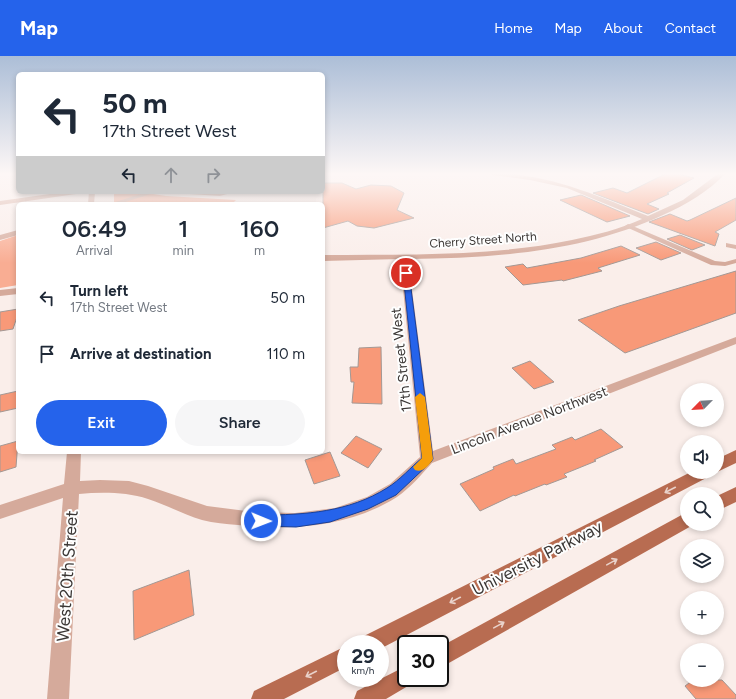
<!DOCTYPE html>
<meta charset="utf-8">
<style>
:root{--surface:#fff;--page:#f6f6f7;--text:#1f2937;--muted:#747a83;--accent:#2563eb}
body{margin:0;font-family:Figtree,sans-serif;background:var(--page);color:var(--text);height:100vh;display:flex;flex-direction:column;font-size:15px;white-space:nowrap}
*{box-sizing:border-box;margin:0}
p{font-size:13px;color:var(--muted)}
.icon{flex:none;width:22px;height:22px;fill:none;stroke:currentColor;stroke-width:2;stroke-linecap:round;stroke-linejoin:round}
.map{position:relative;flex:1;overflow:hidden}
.side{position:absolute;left:16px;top:146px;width:309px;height:252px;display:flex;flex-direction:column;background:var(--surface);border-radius:6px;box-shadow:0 2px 6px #0003}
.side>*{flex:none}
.guide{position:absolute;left:16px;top:16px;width:309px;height:122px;border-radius:6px;box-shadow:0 2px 6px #0003;background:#fff;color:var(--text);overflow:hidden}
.needle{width:26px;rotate:246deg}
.buttons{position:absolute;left:680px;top:327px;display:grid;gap:8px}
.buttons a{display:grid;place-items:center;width:44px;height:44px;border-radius:50%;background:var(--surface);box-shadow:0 2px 6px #0003;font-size:20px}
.speed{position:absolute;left:337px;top:579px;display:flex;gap:8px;font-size:20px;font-weight:700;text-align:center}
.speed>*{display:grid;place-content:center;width:52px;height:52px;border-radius:50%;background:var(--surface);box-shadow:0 2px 6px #0003;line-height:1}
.speed small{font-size:10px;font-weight:400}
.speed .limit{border:2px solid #111;border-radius:6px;background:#fff;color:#111}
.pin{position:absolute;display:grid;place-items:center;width:34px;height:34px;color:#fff;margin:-17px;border:2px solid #fff;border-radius:50%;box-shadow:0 1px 4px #0007}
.me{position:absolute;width:44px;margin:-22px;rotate:91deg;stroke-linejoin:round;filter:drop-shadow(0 0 3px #0008)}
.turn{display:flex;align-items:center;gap:14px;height:84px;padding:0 20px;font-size:18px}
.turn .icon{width:52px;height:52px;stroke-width:2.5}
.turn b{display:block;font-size:28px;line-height:34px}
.lanes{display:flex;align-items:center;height:38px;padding:0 20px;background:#0003;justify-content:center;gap:20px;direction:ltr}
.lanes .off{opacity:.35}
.eta{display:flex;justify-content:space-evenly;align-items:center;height:68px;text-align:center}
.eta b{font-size:24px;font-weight:600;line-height:28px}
.cta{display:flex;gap:8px;margin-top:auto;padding:8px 20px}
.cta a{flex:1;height:46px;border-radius:24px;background:var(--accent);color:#fff;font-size:16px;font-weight:600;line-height:46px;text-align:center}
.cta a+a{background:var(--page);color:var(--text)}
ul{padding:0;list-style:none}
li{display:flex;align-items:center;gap:12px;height:56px;padding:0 20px}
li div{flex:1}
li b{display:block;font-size:15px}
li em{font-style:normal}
header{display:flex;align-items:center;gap:24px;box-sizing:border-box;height:56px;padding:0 20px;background:var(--accent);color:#fff}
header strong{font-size:19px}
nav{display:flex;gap:22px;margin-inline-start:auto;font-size:14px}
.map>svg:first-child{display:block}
.green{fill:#f9ad93}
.building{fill:#f89978;stroke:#a39894}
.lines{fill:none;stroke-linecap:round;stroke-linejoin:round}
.service{fill:#d5aa9b;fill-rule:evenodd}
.minor{fill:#d5aa9b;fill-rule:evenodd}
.primary{fill:#b86c51;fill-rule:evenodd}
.oneway{stroke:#e9d2ca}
.route{fill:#2563eb;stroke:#184099}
.slow{fill:#f59e0b}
.labels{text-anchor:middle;stroke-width:4;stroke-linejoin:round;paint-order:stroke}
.far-street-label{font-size:12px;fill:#3b3735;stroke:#fefefe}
.street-label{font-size:14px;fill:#3b3735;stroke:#fefefe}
.near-street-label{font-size:17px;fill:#3b3735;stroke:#fefefe}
</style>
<header>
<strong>Map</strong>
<nav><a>Home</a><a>Map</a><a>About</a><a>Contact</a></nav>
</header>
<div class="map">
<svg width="736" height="643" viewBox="0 0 736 643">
<rect width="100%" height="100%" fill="#faeeea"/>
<!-- green -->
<g class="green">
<polygon points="114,136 140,136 166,140 236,144 232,148 114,148"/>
<polygon points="18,179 18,229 0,232 0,185"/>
</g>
<!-- building -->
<g class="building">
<polygon points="667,117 674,117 694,122 667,137 669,138 647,148 659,153 648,158 593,137 613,132 627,137"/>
<polygon points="323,127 342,127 356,133 371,129 391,130 404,137 397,154 414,162 374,172 357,170 348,165 323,172"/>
<polygon points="581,139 630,160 607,166 560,144"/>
<polygon points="736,142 736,164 715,176 719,178 715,190 649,166 670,158 687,165 690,164"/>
<polygon points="680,179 705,189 692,194 667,183"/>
<polygon points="656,186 681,197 661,204 636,192"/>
<polygon points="621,190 640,199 598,212 602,215 563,225 562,224 523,229 505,211 523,208 527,212 581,202"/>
<polygon points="736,215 736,257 625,297 578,264 619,250"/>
<polygon points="18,253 18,258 13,273 0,275 0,256"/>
<polygon points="381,291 382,348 352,347 354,326 351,326 350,311 358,311 359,292"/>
<polygon points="530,305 554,326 534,333 512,312"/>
<polygon points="18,335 18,352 0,356 0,339"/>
<polygon points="601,373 623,391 594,404 596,405 564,418 567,421 546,429 545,428 515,440 514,439 480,455 460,428 494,413 493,411 513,403 516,408 556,393 552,389 572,381 575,384"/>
<polygon points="356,380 382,393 368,412 341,397"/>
<polygon points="18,385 16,411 0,416 0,390"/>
<polygon points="330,396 340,420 314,428 305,404"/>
<polygon points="189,514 194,559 134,584 133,535"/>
<polygon points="693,624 722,624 736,639 736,643 696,643 685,630"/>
</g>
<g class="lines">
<!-- service -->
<g class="service">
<polygon points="64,136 79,136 76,138 0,149 0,145"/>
<polygon points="147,136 157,136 119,148 109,148"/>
<polygon points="186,136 234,136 220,140 189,138"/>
<polygon points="628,168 715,205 725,206 736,203 736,207 725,210 711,209 626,171 625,170"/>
<polygon points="726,187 736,189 736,193 726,191"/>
</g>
<!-- minor -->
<g class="minor">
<path d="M489,117C548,117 595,139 648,160L683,144L719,117H726C709,135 686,149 663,159C583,196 495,202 408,203L433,395L736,281V288L432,407C421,419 410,432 397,441C349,471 293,475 238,469C226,468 214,467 202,464C184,459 167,449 148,443C126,436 102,436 79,438L69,643H47L63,442L0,463V449L64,428L67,396H81L80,425L100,424L129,425L148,430L207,450L254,456L295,457L335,452L367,441L390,428L420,401L400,203L323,205V199C406,198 490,201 572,184C596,179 620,173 642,163L567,132L530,124L492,119Z"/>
<polygon points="89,136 95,136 94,148 88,148"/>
<polygon points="18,174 18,179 0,184 0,179"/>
<polygon points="18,232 18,238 0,240 0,234"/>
</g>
<!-- primary -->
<g class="primary">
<polygon points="736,394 736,407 717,416 717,403"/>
<polygon points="691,416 712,416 710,420 380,593 380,588 359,588 362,581"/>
<polygon points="736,431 736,446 717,455 717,440"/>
<polygon points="687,456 687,468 693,468 693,469 440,612 440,591"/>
<polygon points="346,590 346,611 284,643 251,643 254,635"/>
<polygon points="406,610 406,622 416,622 413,627 386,643 354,643 357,635"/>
</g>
</g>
<!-- one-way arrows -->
<defs><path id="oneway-shaft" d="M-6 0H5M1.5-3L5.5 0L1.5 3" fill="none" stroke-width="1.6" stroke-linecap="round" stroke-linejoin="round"/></defs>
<g class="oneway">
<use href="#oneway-shaft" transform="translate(670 434) rotate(153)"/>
<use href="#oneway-shaft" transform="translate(612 506) rotate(-29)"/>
<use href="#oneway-shaft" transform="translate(455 544) rotate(153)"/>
<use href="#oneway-shaft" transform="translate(499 569) rotate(-29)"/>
<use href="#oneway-shaft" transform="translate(311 618) rotate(153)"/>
</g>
<!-- sky -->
<linearGradient id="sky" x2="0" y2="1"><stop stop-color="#acbed7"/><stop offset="0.57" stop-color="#fdf7f6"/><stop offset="1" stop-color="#fdf7f6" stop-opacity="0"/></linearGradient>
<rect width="736" height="207" fill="url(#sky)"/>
<!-- route -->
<path class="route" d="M406,215L409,217L433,403L431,406L396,439L368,453L330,466L296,471L261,470L257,469L255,465L257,461L261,459C305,459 349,456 387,432C400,424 411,411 422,402L403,217Z"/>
<!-- slow -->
<path class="slow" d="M420,337L425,341L433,403C429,410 422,417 415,414L413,411L422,402L415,341Z"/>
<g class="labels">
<!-- far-street labels -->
<g class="far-street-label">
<text transform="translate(483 184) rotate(-4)" y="4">Cherry Street North</text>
</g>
<!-- street labels -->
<g class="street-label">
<text transform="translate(401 304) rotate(-96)" y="5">17th Street West</text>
<text transform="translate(529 364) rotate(-21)" y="5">Lincoln Avenue Northwest</text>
</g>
<!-- near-street labels -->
<g class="near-street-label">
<text transform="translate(537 502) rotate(-27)" y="6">University Parkway</text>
<text transform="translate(67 520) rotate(-86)" y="6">West 20th Street</text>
</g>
</g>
</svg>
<div class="buttons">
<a><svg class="needle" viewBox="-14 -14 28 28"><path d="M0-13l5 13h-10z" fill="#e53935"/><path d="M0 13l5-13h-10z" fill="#747a83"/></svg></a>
<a><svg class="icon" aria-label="sound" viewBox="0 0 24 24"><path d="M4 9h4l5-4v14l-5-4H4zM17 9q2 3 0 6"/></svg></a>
<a><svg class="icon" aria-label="search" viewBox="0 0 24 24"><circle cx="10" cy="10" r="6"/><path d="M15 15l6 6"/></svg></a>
<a><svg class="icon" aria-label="layers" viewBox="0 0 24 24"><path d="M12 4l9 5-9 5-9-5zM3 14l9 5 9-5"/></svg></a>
<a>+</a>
<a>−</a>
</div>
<div class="speed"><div>29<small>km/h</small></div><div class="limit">30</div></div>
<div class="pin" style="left:406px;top:217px;background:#d93025"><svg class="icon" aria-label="arrive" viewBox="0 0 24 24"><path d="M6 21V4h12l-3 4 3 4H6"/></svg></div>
<svg class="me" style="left:261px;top:465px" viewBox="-20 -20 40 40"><circle r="17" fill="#2563eb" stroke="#fff" stroke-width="3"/><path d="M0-11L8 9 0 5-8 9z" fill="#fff"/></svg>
<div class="guide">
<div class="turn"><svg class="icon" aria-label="left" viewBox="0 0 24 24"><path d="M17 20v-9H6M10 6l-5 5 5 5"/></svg><div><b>50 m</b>17th Street West</div></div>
<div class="lanes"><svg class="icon" aria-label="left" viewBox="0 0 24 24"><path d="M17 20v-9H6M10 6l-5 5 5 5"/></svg><svg class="icon off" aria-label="ahead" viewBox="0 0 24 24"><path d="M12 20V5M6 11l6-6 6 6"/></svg><svg class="icon off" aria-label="right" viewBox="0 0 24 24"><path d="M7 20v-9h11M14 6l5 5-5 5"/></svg></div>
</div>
<section class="side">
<div class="eta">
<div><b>06:49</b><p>Arrival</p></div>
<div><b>1</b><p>min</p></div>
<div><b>160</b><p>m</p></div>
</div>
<ul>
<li><svg class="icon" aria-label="left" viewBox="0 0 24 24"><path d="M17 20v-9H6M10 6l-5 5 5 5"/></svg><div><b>Turn left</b><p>17th Street West</p></div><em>50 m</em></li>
<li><svg class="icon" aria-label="arrive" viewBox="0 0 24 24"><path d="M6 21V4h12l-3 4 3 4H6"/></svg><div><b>Arrive at destination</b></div><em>110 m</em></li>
</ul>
<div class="cta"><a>Exit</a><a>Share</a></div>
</section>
</div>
